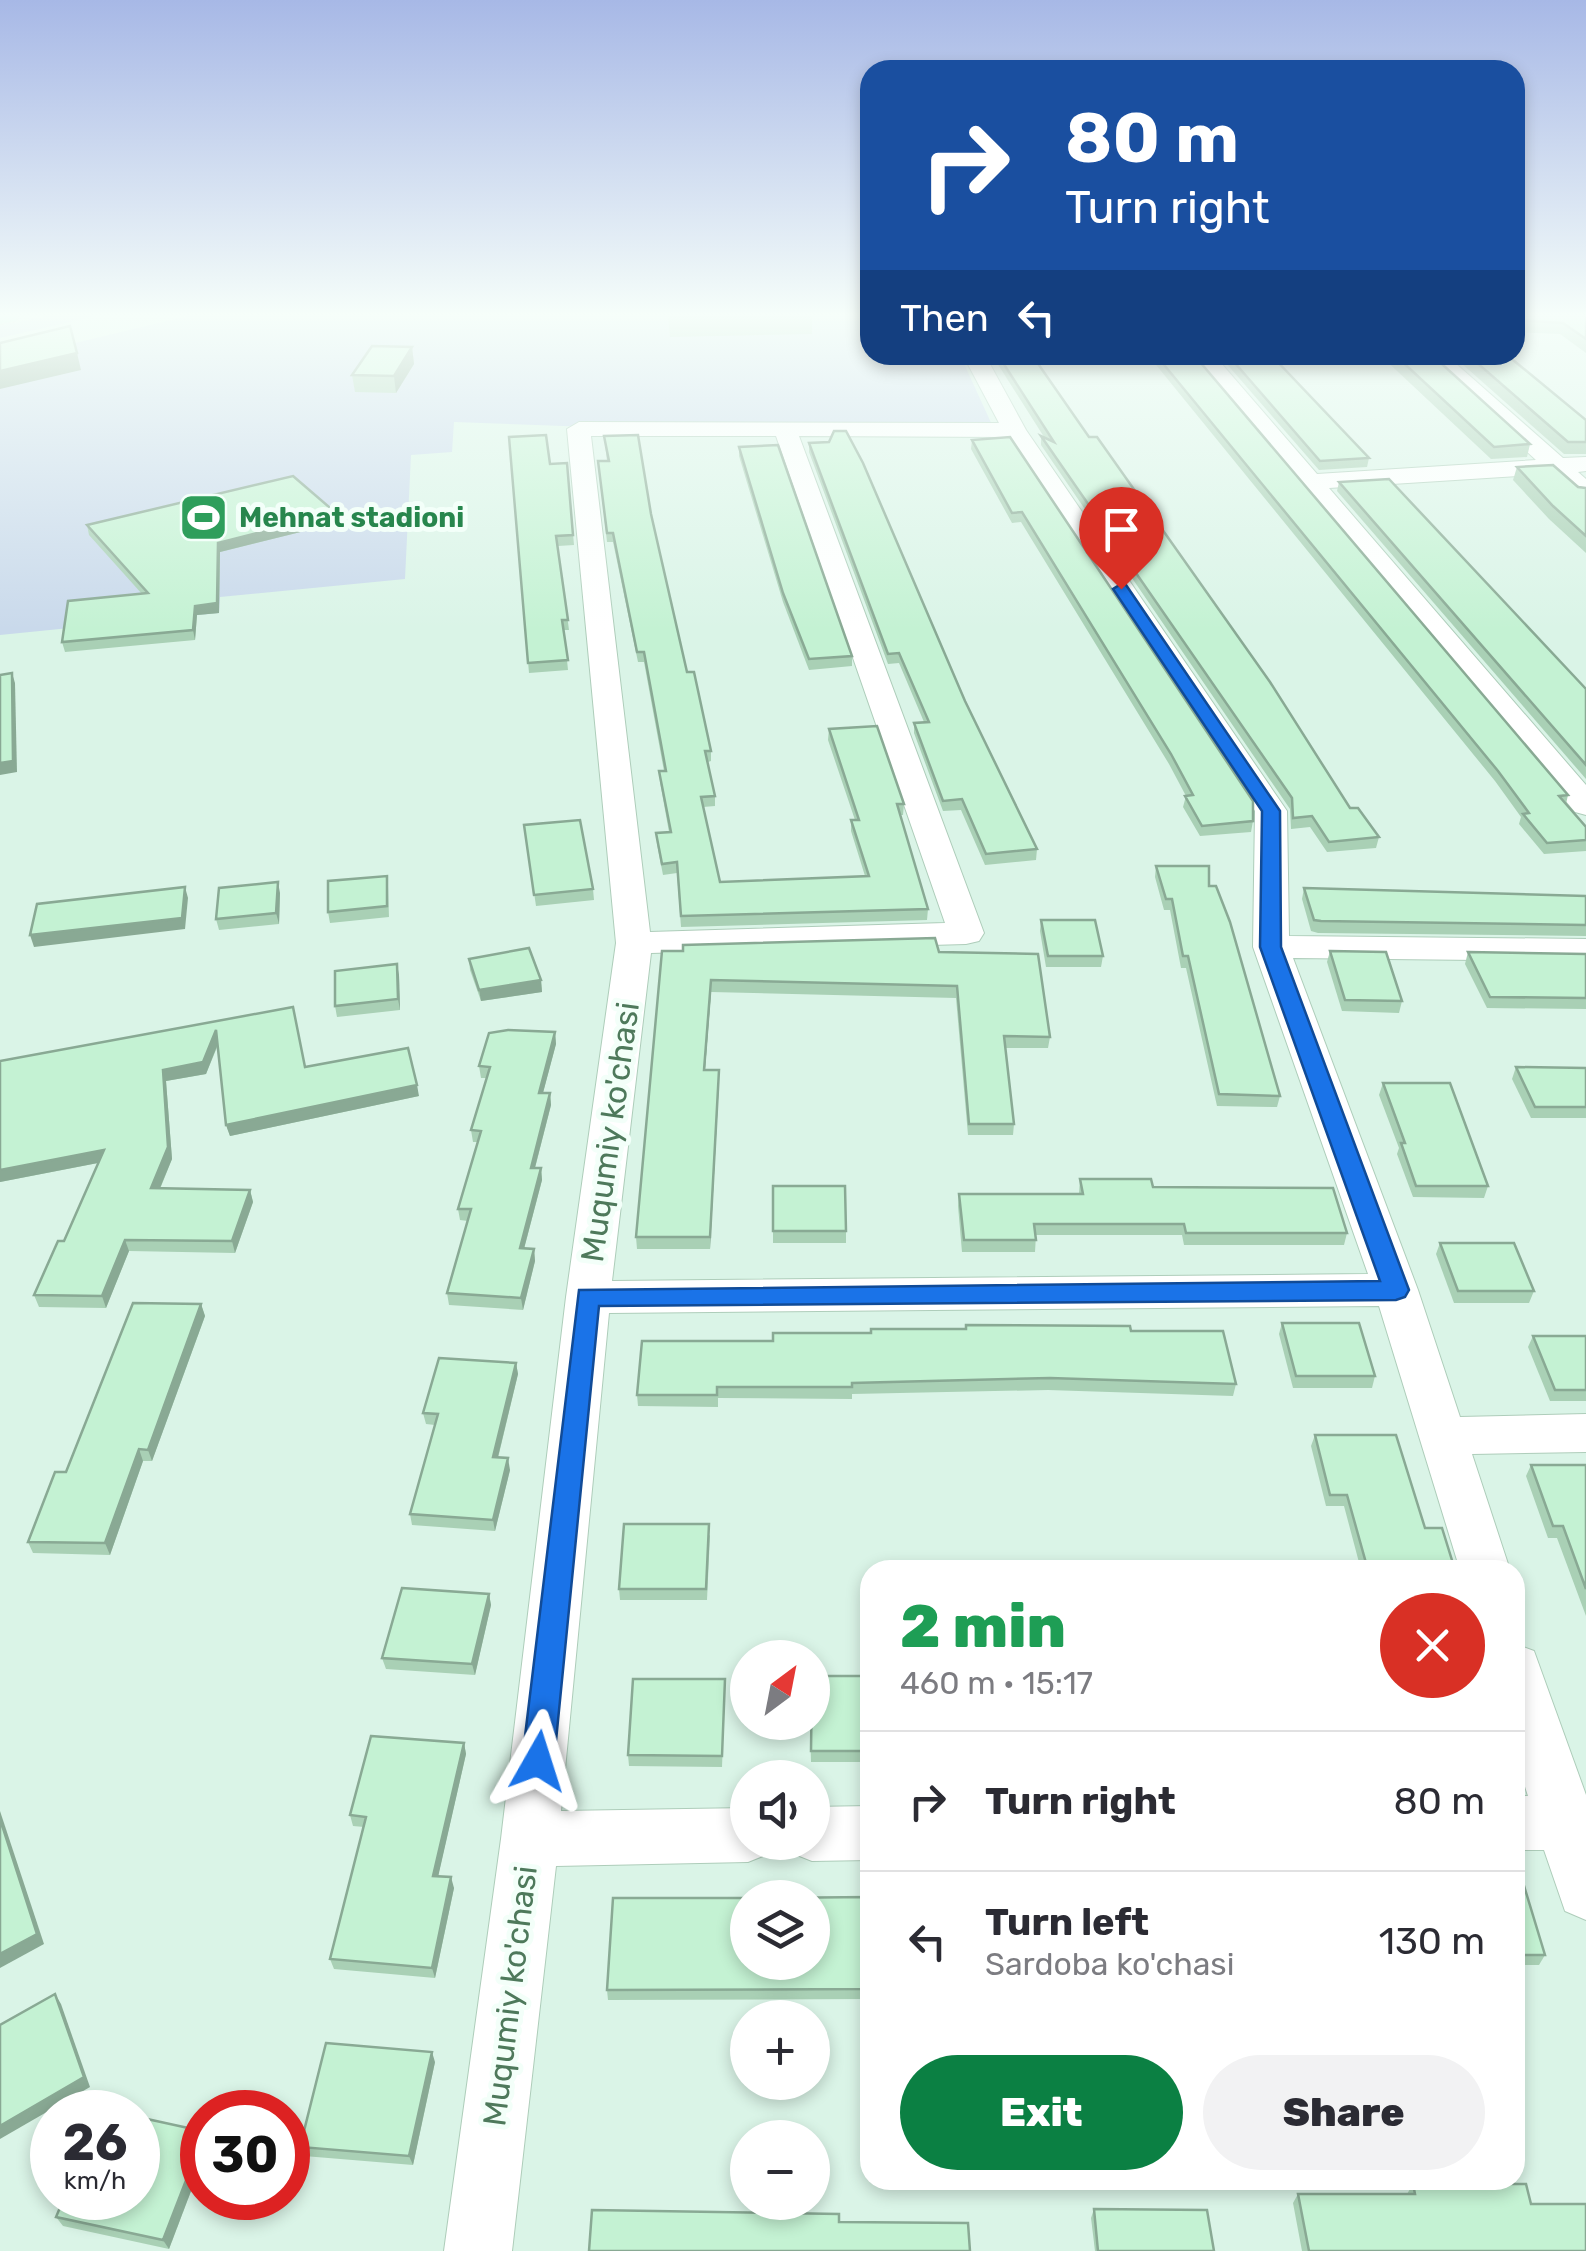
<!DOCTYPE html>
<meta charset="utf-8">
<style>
:root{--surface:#fff;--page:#f2f2f3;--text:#2b2b33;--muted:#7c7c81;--line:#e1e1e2;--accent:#0b8043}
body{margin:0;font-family:Rubik,sans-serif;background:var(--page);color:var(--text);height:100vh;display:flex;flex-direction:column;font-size:38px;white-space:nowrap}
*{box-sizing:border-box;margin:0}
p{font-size:32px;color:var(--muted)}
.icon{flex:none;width:55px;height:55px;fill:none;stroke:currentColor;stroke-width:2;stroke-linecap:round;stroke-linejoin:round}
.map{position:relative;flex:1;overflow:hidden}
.panel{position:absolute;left:860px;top:1560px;width:665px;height:630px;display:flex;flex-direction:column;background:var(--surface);border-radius:30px;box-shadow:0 5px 15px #0003}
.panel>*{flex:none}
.top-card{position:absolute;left:860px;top:60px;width:665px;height:305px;border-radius:30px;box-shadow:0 5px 15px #0003;background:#1a4fa0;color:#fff;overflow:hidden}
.needle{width:65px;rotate:32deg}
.fabs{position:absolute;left:730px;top:1640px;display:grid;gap:20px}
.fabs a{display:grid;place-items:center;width:100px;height:100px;border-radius:50%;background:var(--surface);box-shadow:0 5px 15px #0003;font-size:50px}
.speed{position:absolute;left:30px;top:2090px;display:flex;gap:20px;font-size:50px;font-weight:700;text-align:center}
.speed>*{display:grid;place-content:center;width:130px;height:130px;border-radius:50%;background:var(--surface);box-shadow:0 5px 15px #0003;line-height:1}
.speed small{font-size:25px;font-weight:400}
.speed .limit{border:15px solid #d22;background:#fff;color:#111}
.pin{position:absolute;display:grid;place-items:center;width:85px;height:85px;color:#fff;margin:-102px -42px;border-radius:50% 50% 50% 0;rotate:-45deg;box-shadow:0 0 10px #0007}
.pin .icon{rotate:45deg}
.me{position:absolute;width:110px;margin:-55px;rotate:6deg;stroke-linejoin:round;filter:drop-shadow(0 0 8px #0008)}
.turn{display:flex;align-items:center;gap:35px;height:210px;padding:0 40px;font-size:45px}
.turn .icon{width:130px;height:130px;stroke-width:2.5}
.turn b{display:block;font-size:70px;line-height:85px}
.then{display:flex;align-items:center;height:95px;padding:0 40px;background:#0003;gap:20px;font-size:38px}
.round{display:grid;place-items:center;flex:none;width:105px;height:105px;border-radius:52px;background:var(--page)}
.headline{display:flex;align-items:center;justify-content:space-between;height:170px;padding:0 40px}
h1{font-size:60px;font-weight:800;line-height:75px;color:#1e9e55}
.cta{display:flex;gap:20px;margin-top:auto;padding:20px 40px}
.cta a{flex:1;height:115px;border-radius:60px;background:var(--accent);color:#fff;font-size:40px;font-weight:800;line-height:115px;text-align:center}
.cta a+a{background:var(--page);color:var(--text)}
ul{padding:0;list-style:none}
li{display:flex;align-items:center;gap:30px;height:140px;padding:0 40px;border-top:2px solid var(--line)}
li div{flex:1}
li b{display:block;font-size:38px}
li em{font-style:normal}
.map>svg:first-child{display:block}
.residential{fill:#daf4e7;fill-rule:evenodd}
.green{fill:#c9d9eb}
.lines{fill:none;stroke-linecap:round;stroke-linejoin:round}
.street-casing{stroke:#aecdba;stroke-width:2}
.primary-casing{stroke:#cdd9d1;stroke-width:3}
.street{fill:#fff;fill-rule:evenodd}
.primary{fill:#a6f9d6;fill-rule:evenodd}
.wall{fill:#a9d0b5}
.shaded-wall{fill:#89a994}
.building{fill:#c4f2d3;stroke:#89a994;stroke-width:2.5}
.route{fill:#1a73e8;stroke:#114b97;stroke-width:2.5}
.labels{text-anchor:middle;stroke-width:10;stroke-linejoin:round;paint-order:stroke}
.far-leisure-label{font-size:28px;font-weight:bold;fill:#27864d;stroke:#f3fff9;text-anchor:start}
.street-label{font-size:32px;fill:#4e795b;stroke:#f3fff9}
</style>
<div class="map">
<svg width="1586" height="2251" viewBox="0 0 1586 2251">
<rect width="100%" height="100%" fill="#ecfdf5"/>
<!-- residential -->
<path class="residential" d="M0,315H870V355H1515V315H1586V2251H0ZM870,1570H1515V2180H870ZM748,1658H812V1722H748ZM748,1778H812V1842H748ZM748,1898H812V1962H748ZM748,2018H812V2082H748ZM52,2112H138V2198H52ZM202,2112H288V2198H202ZM748,2138H812V2202H748Z"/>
<!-- green -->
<g class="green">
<polygon points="50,315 100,315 0,338 0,326"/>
<polygon points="192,315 870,315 870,355 960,355 993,427 591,427 454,422 452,452 411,455 405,579 220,597 219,613 0,635 0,361"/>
</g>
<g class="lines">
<defs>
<g id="street">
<path d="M963,355H985L1026,430L1287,811L1289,936L1586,939V961L1293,958L1418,1290L1460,1417L1586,1414V1452L1472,1454L1510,1570H1460L1379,1306L609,1313L561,1811L748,1808V1842H773L768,1854L748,1862L556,1866L512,2251H444L501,1839L566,1297L616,943L567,429L579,422L999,423ZM591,436H776L945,923L650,932ZM799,436L1007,437L1255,811L1253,947L1368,1274L612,1281L651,953L966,944L979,941L984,933Z"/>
<polygon points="1191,355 1214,355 1317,474 1536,460 1422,355 1446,355 1563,458 1586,457 1586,471 1578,472 1586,479 1586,499 1577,497 1551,474 1329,488 1586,785 1586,815 1575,812"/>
<polygon points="1515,1644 1534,1651 1586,1795 1586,1920 1565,1911 1544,1850 1515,1850 1515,1796 1528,1796 1515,1755"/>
<polygon points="870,1806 870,1860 812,1861 792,1853 787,1842 812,1842 812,1807"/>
</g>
<polygon id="primary" points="0,315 19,315 15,321 0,324"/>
</defs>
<!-- street casing -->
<use href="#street" class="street-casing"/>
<!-- primary casing -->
<use href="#primary" class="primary-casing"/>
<!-- street -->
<use href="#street" class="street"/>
<!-- primary -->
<use href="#primary" class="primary"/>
</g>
<!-- wall -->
<g class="wall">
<polygon points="668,315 812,315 812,334 670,337"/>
<polygon points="1515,315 1586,315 1586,353 1560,334 1515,332"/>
<polygon points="412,347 414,364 396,393 355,392 352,375"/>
<polygon points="992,355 1032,355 1089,437 1350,808 1379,837 1376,848 1327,852 1310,827 1291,829 1290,809 1041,445 1041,436 1044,437"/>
<polygon points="1148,355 1194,355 1568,795 1566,804 1586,827 1586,851 1544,854 1519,824 1521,817 1495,781"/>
<polygon points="1219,355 1271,355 1369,458 1367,467 1319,470"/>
<polygon points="1380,355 1432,355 1530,444 1527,457 1491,459"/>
<polygon points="1452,355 1507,355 1586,420 1586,454 1564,454"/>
<polygon points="604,436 651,514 687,672 711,751 711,761 708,762 715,796 715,806 703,807 720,882 865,876 851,831 851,820 855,820 828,740 829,729 904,804 903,815 900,815 928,909 927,920 681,927 677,873 663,875 657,844 656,833 669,832 660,782 659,771 664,771 644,662 638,662 613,542 607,542 598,461 607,461"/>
<polygon points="509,437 550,464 567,463 574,545 558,546 569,630 564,630 568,670 529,673"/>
<polygon points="972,440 1253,821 1251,832 1200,836 1183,807 1186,796 1169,764 1021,522 1012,523 971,449"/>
<polygon points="809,443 965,701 1037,849 1036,860 985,865 961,810 943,811 914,733 914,723 924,722 899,663 888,664 809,452"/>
<polygon points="739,447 852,656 852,666 809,670 783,602 739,456"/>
<polygon points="1517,467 1586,488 1586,553 1549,519 1513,480"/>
<polygon points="1339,482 1586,689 1586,779 1337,491"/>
<polygon points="336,513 337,523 220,552 219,613 197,615 195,640 65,652 62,642 142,594 89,535 87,525"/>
<polygon points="524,825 593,889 594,900 536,906"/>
<polygon points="1156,866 1209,886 1280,1096 1277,1107 1217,1106 1186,968 1181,968 1170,910 1164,910 1155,877"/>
<polygon points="388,887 389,917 330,923 328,912"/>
<polygon points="1304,888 1586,896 1586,936 1318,933 1311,931 1302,899"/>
<polygon points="280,893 279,924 219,930 216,919"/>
<polygon points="1041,920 1103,956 1101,967 1046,967 1040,931"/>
<polygon points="662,951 939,952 1050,1037 1048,1048 1005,1048 1014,1124 1013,1135 968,1135 956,998 711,992 705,1070 719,1082 710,1249 637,1249 636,1237"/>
<polygon points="1330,951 1402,1001 1399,1013 1342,1011 1327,962"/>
<polygon points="1468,952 1586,954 1586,1009 1487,1008 1465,964"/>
<polygon points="469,959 541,980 542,992 481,1001 470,970"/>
<polygon points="399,975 400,1010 337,1017 335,1006"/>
<polygon points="293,1007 305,1067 419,1096 230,1136 226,1125 218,1045 206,1074 166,1081 172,1159 160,1189 250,1190 253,1202 235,1253 129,1251 106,1308 39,1307 34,1295 64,1241 98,1163 0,1182 0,1061"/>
<polygon points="555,1032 556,1044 543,1093 550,1093 551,1105 535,1168 541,1168 542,1180 524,1249 534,1249 535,1261 523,1310 449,1305 447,1293 468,1221 460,1220 458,1209 478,1142 473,1142 471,1130 487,1078 481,1078 479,1066"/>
<polygon points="1516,1067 1586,1068 1586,1118 1531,1118 1512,1079"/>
<polygon points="1383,1083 1488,1186 1484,1198 1413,1197 1397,1154 1399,1148 1379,1095"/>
<polygon points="1080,1179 1153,1187 1347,1233 1344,1245 1184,1245 1182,1235 1036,1235 1035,1252 962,1252 958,1206 959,1194 1079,1194"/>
<polygon points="773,1186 846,1231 846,1243 773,1243"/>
<polygon points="1440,1243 1534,1291 1529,1303 1454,1303 1436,1254"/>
<polygon points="201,1304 205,1316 152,1461 143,1461 110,1555 33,1553 28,1542 66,1472"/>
<polygon points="1282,1323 1375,1376 1372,1388 1293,1388 1279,1334"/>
<polygon points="1131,1331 1236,1384 1233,1396 1048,1390 852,1394 852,1399 718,1398 718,1407 638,1406 637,1395 773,1341 871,1333"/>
<polygon points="1533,1336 1586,1336 1586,1401 1550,1401 1528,1347"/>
<polygon points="516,1363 518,1374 498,1458 510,1470 495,1531 412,1525 410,1514 435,1425 426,1424 423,1413"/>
<polygon points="1315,1435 1425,1528 1455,1570 1361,1570 1344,1506 1326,1506 1311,1446"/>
<polygon points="1531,1465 1586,1465 1586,1616 1557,1538 1548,1538 1526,1476"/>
<polygon points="710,1535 707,1600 620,1600 619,1589"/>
<polygon points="489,1594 491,1605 475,1675 386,1669 382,1658"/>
<polygon points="870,1676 870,1762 811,1762 810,1722"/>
<polygon points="725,1690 722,1767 629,1766 628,1755"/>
<polygon points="464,1743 466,1754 438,1876 454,1888 435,1978 334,1969 330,1959 364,1827 353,1826 350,1815"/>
<polygon points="1515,1866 1545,1955 1539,1965 1515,1965"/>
<polygon points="870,1897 870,1999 608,2000 607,1990"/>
<polygon points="435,2062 413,2165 304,2156 300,2147"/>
<polygon points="202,2131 202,2162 169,2249 63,2226 56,2217"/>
<polygon points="1413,2184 1531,2204 1586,2251 1302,2251 1293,2203 1298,2194 1407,2194"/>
<polygon points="1094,2209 1214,2251 1095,2251 1091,2218"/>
</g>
<!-- shaded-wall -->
<g class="shaded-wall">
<polygon points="412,347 414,364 396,393 394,376"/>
<polygon points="77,353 81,370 0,389 0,371"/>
<polygon points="336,513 337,523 220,552 219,613 197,615 195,640 193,630 195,606 218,543"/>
<polygon points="12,673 15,683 17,772 0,775 0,763"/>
<polygon points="278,882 280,893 279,924 276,913"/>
<polygon points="185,887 188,898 185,929 34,947 30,935"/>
<polygon points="397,964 399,975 400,1010 398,999"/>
<polygon points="541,980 542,992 481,1001 479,990"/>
<polygon points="711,980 711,992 704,1082 704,1070"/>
<polygon points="216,1030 219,1041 206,1074 166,1081 172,1159 155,1200 151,1188 163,1070"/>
<polygon points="555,1032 556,1044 540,1104 539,1093"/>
<polygon points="719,1070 719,1082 710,1249 710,1237"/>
<polygon points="417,1085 419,1096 230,1136 226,1125"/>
<polygon points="550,1093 551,1105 532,1179 531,1168"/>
<polygon points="104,1150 108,1161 0,1182 0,1170"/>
<polygon points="541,1168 542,1180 521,1260 520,1248"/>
<polygon points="250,1190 253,1202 235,1253 232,1241"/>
<polygon points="125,1240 129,1251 106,1308 102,1296"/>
<polygon points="534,1249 535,1261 523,1310 521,1298"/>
<polygon points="201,1304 205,1316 152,1461 148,1450"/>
<polygon points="516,1363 518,1374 495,1469 493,1457"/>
<polygon points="139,1449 143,1461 110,1555 105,1543"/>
<polygon points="508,1458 510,1470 495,1531 493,1520"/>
<polygon points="489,1594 491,1605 475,1675 472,1664"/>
<polygon points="464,1743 466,1754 436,1886 433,1876"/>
<polygon points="0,1811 44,1944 0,1968"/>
<polygon points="451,1877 454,1888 435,1978 432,1968"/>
<polygon points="55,1994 61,2004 90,2087 0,2139 0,2126"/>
<polygon points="432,2052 435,2062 413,2165 409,2156"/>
<polygon points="202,2139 202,2162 169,2249 163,2240"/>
</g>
<!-- building -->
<g class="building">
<polygon points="1515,315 1586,315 1586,339 1563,323 1515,320"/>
<polygon points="70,326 77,353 0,371 0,343"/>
<polygon points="372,346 412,347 394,376 352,375"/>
<polygon points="998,355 1032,355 1089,437 1097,437 1270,682 1350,808 1358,808 1379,837 1329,842 1312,816 1293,818 1292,798 1041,436 1054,442"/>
<polygon points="1156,355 1194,355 1568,795 1559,796 1586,827 1586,840 1547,843 1523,814 1529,813 1498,771"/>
<polygon points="1228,355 1271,355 1369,458 1320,461"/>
<polygon points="1395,355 1432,355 1530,444 1494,447"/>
<polygon points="1468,355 1507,355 1586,420 1586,442 1568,442"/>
<polygon points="834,431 846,431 863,463 965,701 1037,849 986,854 962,799 943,801 914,723 929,722 899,653 888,654 809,443 829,442"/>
<polygon points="546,435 550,464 567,463 573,535 556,536 568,620 562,620 568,660 528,663 509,437"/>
<polygon points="638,435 651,514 687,672 694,672 711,751 705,751 715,796 701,797 720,882 869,876 851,820 859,820 829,729 877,726 904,804 897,804 928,909 681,916 677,862 662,864 656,833 671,832 659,771 666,771 644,652 637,652 613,533 607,533 598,461 609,461 604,436"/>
<polygon points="1010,437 1253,801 1253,821 1202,826 1185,796 1193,795 1171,754 1022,512 1012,513 972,440"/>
<polygon points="778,445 852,656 809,659 783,593 739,447"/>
<polygon points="1553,465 1578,487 1586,488 1586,536 1553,506 1517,467"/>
<polygon points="293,476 336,513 218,543 217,603 195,606 193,630 62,642 68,601 148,593 87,525"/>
<polygon points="1389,479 1586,689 1586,765 1339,482"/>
<polygon points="12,673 13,761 0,763 0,675"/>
<polygon points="580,820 593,889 534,895 524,825"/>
<polygon points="1156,866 1209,866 1209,886 1216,886 1230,922 1280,1096 1219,1094 1188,956 1183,956 1172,899 1166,899"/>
<polygon points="387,876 387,906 328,912 328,881"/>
<polygon points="278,882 276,913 216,919 219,888"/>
<polygon points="185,887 182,918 30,935 37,904"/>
<polygon points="1304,888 1586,896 1586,925 1321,921 1314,920"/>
<polygon points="1041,920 1095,920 1103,956 1048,956"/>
<polygon points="935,938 939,952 1038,954 1050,1037 1004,1036 1014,1124 969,1124 957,986 711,980 704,1070 719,1070 710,1237 636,1237 662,951 683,951 683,945"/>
<polygon points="529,948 541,980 479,990 469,959"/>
<polygon points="1330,951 1386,952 1402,1001 1345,1000"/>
<polygon points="1468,952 1586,954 1586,998 1490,997"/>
<polygon points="397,964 398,999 335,1006 335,971"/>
<polygon points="293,1007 305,1067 408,1048 417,1085 226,1125 216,1030 203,1062 163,1070 168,1147 151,1188 250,1190 232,1241 125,1240 102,1296 34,1295 58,1241 64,1241 104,1150 0,1170 0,1061"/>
<polygon points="508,1030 555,1032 539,1093 550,1093 531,1168 541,1168 520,1248 534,1249 521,1298 447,1293 471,1209 458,1209 481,1131 471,1130 490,1067 479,1066 489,1033"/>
<polygon points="1516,1067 1586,1068 1586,1107 1535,1107"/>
<polygon points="1383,1083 1450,1083 1488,1186 1416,1186 1401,1143 1405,1143"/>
<polygon points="1080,1179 1151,1179 1153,1187 1333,1188 1347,1233 1186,1233 1184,1224 1034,1224 1036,1240 964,1240 959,1194 1083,1194"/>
<polygon points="773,1186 845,1186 846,1231 773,1231"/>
<polygon points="1440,1243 1514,1243 1534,1291 1458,1291"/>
<polygon points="133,1303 201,1304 148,1450 139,1449 105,1543 28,1542 55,1472 66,1472"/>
<polygon points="1282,1323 1359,1323 1375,1376 1296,1376"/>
<polygon points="966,1325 1130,1326 1131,1331 1223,1331 1236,1384 1050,1378 852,1383 852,1387 717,1387 717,1395 637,1395 642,1341 773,1341 773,1333 871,1333 871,1329 966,1329"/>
<polygon points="1533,1336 1586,1336 1586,1390 1555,1390"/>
<polygon points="439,1358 516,1363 493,1457 508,1458 493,1520 410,1514 438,1414 423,1413"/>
<polygon points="1315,1435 1396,1435 1425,1528 1442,1528 1455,1570 1368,1570 1347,1495 1330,1495"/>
<polygon points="1531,1465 1586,1465 1586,1589 1563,1526 1553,1526"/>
<polygon points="624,1524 709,1524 706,1589 619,1589"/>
<polygon points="402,1588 489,1594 472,1664 382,1658"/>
<polygon points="812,1676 870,1676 870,1751 811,1751"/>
<polygon points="633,1679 725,1679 722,1756 628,1755"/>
<polygon points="371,1736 464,1743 433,1876 451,1877 432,1968 330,1959 366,1817 350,1815"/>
<polygon points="0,1819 37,1934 0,1954"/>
<polygon points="1515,1866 1518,1866 1545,1955 1515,1955"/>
<polygon points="870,1897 870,1989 607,1990 613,1898 748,1898 748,1962 812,1962 812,1898 757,1898"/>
<polygon points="55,1994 84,2077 0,2126 0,2025"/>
<polygon points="326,2043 432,2052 409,2156 300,2147"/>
<polygon points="138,2117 202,2131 202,2139 163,2240 56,2217 64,2198 138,2198"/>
<polygon points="1413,2184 1526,2184 1531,2204 1586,2204 1586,2251 1309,2251 1298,2194 1415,2194"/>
<polygon points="1094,2209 1207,2210 1214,2251 1098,2251"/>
<polygon points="592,2210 839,2214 839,2222 968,2223 970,2251 589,2251"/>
</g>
<!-- sky -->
<linearGradient id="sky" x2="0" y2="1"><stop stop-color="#a7b8e6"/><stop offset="0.5" stop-color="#f6fefa"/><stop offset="1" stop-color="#f6fefa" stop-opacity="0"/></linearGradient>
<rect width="1586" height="630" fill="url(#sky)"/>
<!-- route -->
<polygon class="route" points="1121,584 1126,585 1280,811 1281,947 1409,1290 1405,1297 1396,1300 599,1306 554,1761 549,1772 538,1776 527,1772 522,1761 579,1290 1380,1281 1260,947 1262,811 1113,589"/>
<!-- icons -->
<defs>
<symbol id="stadium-square" viewBox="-11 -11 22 22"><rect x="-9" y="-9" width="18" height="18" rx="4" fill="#2e9e5b" stroke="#f3fff9"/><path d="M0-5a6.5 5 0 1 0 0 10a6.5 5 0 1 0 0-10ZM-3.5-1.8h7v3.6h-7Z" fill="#fff"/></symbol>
</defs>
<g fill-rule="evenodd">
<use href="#stadium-square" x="176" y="490" width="55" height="55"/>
</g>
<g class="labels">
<!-- far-leisure labels -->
<g class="far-leisure-label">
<text x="239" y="527">Mehnat stadioni</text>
</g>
<!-- street labels -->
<g class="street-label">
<text transform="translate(610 1132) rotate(-82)" y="11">Muqumiy ko'chasi</text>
<text transform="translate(510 1996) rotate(-83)" y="11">Muqumiy ko'chasi</text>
</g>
</g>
</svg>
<div class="fabs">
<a><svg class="needle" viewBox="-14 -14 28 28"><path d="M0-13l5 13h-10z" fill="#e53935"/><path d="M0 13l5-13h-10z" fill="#7c7c81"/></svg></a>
<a><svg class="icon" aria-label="sound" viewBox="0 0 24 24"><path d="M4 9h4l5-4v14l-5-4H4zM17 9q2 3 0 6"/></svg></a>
<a><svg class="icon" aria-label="layers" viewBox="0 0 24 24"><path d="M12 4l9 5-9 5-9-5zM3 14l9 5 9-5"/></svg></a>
<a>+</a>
<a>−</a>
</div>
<div class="speed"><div>26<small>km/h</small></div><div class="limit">30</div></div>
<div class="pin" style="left:1121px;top:589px;background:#d93025"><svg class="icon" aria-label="arrive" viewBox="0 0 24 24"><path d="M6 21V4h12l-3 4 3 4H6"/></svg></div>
<svg class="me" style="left:538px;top:1761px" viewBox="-20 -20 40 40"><path d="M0-17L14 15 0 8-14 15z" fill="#1a73e8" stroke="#fff" stroke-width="4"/></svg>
<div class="top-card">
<div class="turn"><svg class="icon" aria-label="right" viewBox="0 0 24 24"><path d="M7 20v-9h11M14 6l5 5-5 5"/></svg><div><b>80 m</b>Turn right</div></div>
<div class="then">Then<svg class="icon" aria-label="left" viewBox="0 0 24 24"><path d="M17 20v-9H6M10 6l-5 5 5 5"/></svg></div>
</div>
<section class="panel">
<div class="headline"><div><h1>2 min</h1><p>460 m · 15:17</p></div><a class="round" style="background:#d93025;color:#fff"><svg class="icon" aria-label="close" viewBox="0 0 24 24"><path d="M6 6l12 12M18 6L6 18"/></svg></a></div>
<ul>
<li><svg class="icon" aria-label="right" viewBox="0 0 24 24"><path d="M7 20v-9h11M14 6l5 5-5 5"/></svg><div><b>Turn right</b></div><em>80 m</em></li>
<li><svg class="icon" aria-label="left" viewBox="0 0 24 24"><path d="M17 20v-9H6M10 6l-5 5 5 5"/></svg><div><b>Turn left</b><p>Sardoba ko'chasi</p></div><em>130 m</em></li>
</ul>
<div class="cta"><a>Exit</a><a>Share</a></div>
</section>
</div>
